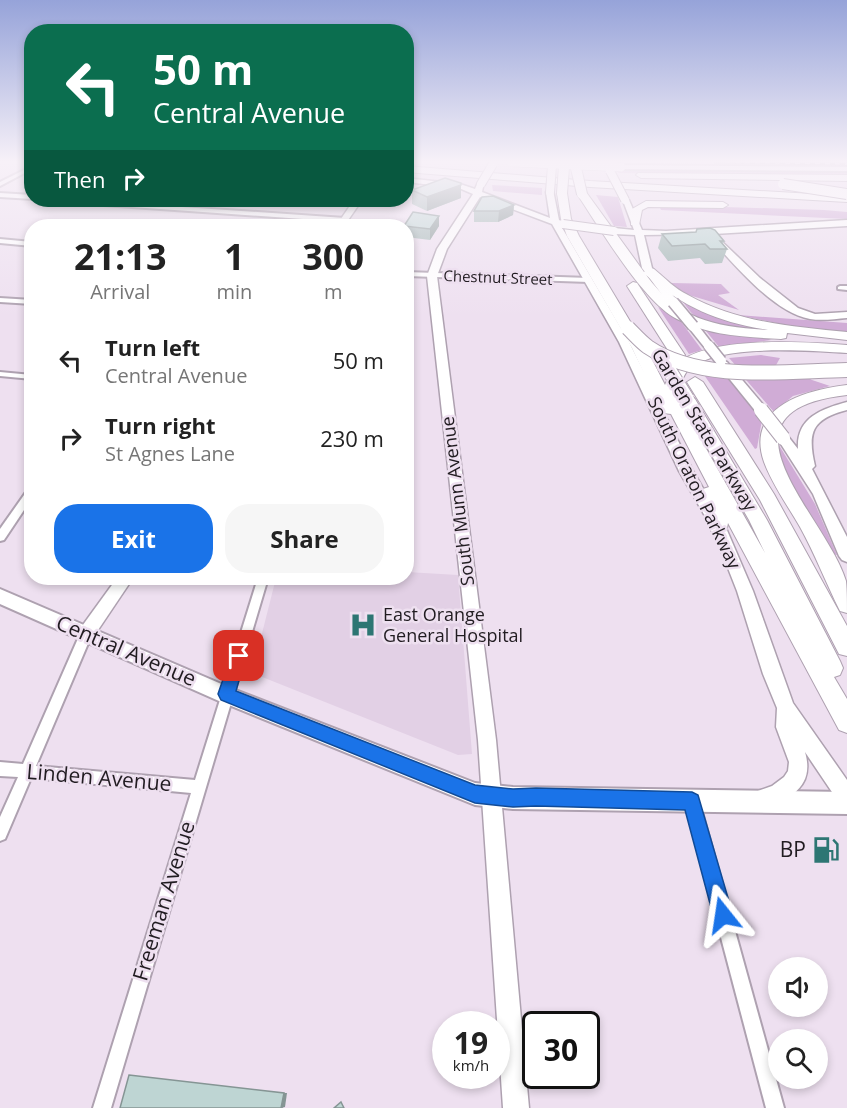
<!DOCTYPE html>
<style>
:root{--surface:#fff;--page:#f6f6f6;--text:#222;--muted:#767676;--accent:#1a73e8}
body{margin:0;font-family:"Open Sans",sans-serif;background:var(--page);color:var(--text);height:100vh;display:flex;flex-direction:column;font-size:22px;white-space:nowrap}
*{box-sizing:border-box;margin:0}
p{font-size:20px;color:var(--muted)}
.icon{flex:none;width:33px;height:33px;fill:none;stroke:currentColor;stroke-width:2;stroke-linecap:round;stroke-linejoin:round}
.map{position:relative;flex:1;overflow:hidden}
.sheet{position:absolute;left:24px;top:219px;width:390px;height:366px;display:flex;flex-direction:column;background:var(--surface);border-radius:24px;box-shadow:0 3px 9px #0003}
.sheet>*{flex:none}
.hud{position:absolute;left:24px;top:24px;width:390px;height:183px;border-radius:24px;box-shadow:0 3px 9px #0003;background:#0b6e4f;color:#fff;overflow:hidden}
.tools{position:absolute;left:768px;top:957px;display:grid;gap:12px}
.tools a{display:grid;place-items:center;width:60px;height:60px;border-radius:50%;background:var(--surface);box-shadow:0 3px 9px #0003;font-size:30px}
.speed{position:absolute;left:432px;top:1011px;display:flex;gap:12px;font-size:30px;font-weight:700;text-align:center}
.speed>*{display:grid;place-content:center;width:78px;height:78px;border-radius:50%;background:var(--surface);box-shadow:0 3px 9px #0003;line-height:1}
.speed small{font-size:15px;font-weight:400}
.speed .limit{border:3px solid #111;border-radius:9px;background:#fff;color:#111}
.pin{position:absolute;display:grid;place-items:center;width:51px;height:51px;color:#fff;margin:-26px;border-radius:12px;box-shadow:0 3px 9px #0006}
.me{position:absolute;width:66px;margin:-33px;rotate:345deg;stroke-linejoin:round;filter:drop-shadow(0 0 4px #0008)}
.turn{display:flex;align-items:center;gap:21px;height:126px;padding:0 30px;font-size:27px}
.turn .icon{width:78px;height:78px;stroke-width:2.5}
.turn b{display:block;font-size:42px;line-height:51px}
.then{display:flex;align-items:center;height:57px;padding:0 30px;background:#0003;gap:12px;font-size:22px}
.eta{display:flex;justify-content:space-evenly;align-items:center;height:102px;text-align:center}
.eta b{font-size:36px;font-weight:700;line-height:42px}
.primary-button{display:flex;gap:12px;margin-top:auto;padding:12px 30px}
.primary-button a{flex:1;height:69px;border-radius:24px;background:var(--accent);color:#fff;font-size:24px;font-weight:700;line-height:69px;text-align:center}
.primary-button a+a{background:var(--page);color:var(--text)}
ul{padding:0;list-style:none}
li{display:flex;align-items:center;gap:18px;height:78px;padding:0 30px}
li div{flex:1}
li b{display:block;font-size:22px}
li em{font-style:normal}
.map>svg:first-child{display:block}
.built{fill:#e2d0e5}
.green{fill:#d0acd6}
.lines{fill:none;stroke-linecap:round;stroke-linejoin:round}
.street-casing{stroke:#aea1b0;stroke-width:4}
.secondary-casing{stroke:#aea1b0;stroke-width:3}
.primary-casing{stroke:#aea1b0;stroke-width:4}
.highway-casing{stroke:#aea1b0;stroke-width:2}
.street{fill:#fff;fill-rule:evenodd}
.secondary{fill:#fff;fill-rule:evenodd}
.primary{fill:#fff;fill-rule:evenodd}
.highway{fill:#fff;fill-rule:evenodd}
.rail-casing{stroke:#675f67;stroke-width:3}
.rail{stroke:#eee0f0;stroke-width:1.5;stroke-dasharray:5;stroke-linecap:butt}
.secondary-bridge-far2-casing{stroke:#aea1b0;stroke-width:10;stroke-linecap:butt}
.secondary-bridge-far1-casing{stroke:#aea1b0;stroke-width:13;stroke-linecap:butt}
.secondary-bridge-casing{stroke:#aea1b0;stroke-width:16;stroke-linecap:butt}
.primary-bridge-casing{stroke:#aea1b0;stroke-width:10;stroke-linecap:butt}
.highway-bridge-far1-casing{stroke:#aea1b0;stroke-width:12;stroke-linecap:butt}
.highway-bridge-casing{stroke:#aea1b0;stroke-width:16;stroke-linecap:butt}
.secondary-bridge-far2{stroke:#fff;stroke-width:8}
.secondary-bridge-far1{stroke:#fff;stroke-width:10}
.secondary-bridge{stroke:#fff;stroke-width:14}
.primary-bridge{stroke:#fff;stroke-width:9}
.highway-bridge-far1{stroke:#fff;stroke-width:10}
.highway-bridge{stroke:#fff;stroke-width:14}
.wall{fill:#a3b7b5}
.shaded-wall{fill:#859594}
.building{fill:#bed5d3;stroke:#859594;stroke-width:1.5}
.route{fill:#1a73e8;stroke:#114b97;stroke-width:1.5}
.labels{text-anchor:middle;stroke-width:5;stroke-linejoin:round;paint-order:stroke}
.far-street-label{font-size:15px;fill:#211c21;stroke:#eee0f0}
.street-label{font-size:18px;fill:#211c21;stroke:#eee0f0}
.poi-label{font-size:18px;fill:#211c21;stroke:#eee0f0;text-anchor:start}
.near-street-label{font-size:21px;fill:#211c21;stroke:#eee0f0}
.near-poi-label{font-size:21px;fill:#211c21;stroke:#eee0f0;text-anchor:end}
</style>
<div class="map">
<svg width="847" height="1108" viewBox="0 0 847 1108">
<rect width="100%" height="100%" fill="#eee0f0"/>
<!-- built -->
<polygon class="built" points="407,572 458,575 472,754 458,755 252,673 276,578 406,578"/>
<!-- green -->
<g class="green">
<polygon points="615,170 847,172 847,176 619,173"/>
<polygon points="492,185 542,188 542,195 493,191"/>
<polygon points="596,195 618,197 627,227 614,226"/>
<polygon points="659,205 824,210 847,212 847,219 661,210"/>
<polygon points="671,283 721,284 730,293 718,295 739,310 682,293"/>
<path d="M682,301L706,312L778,331C752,330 722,331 698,318C692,315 687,307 682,301Z"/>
<polygon points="658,307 679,319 702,350 689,354"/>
<polygon points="738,315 847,323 847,333 805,329"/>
<polygon points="701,325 761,336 771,340 719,347"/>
<polygon points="761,355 780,358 775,367 738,368 729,358"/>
<polygon points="700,369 724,373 762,420 757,448 755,449"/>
<polygon points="740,373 799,373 812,380 830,386 793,396 774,412"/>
<polygon points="774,437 815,504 837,555 831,554 785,472"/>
</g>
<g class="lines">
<defs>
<g id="street">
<polygon points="32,166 32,169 0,186 0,182"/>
<polygon points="0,193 32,195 32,199 0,197"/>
<polygon points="58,200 78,200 345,218 348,220 345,222 61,202"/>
<polygon points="0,239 32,242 32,246 0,243"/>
<polygon points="406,272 589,278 592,280 589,282 406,276"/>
<polygon points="840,286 847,286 847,290 838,289 838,287"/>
<polygon points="0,298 32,300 32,304 0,302"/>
<polygon points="0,372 32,375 32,379 0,376"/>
<polygon points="32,487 32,498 4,540 0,541 0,529 29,488"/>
<polygon points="258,578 268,578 111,1108 93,1108 191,793 31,778 5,839 0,841 0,817 18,777 0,776 0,762 23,764 80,634 82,631 86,629 90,631 92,634 36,766 195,780"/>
<polygon points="692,794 697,796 699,801 784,1108 766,1108 685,801 687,796"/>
</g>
<g id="secondary">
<path d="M406,178L460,184L475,189L478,182H484L482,192L550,218L546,192L553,190L559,220L567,224L561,226L629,342L693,471L726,528L753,591L793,703L847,780V807L840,804L805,752C815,786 791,799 762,809L755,806L752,799L755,792L772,786L784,777L788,771L789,762L776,727L777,708L763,674L737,591L713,530L679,471L619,342L552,224L480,197L447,249L437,276L496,740L529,1108H503L478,740L427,276L437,249L473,194L459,188L406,182Z"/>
<path d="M622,198L629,200L642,230L666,231L847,220V226L714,234L760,278L798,308L815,314L847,312V318C835,319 822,321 810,319C774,313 734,264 710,238L711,234L644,235L652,268L678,302L669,304L642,268L635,235L614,234L610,231L614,228L634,230Z"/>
<polygon points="354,200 362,200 344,226 336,226"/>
<polygon points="693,323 697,324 714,346 713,348 705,348 689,328 688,326"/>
<polygon points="723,361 727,362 765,407 765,413 757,413 719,366 719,362"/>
<path d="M847,402V410C812,419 807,432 815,466L812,469L847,537V562L842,560L839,556L813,494L777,438L779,435H787L798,449C796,418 821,409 847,402Z"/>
<polygon points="117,578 133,578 92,639 86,641 80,639 78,634 80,629"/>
</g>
<g id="primary">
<polygon points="621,165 847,167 847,171 618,169 617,167"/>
<polygon points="0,589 233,689 475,783 513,787 847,792 847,814 513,809 475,805 219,701 0,604"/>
</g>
<g id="highway">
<polygon points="406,166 590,181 847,196 847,202 590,187 406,172"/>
<polygon points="638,173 847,175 847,181 641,178 636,175"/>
<path d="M562,190L567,193L571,219L579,236L646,348L665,385C668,379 671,370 676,365C707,335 806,342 847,345V353C809,351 717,343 688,370C684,374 682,382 679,387L682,396H692L695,399L767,520L840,661L843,668L840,675L834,677L847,699V733L839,730L728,523L726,533L719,535L712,533L710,528V516L700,493L703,489L709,487L671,414L663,413L661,410L632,348L567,236L561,219L557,193ZM685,409L749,520L765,553L686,413Z"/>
<path d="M582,191L586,192L644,272L650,268L654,269C665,278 675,289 688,295C736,322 793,327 847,332V340L787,333L786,338L781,339C746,337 709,336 677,319C643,302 600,228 577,194ZM646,275C685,308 718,322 768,330C715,327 679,320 646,275Z"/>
<polygon points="646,201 723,202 728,205 723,208 648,207 642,210 639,225 631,225 632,209"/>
<polygon points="633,282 637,283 685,355 683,358 673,358 671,355 627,286"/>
<polygon points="695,377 703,382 774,494 847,626 847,656 839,654 760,500 687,382"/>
<path d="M847,385V395C703,411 826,515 846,581C847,591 847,604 847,613L840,611C826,583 815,554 800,527C788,506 773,486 764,462C745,407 805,390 847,385Z"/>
</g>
</defs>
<!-- street casing -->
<use href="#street" class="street-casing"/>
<!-- secondary casing -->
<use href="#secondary" class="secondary-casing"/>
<!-- primary casing -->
<use href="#primary" class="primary-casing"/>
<!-- highway casing -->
<use href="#highway" class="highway-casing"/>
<!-- street -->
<use href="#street" class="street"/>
<!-- secondary -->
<use href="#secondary" class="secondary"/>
<!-- primary -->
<use href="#primary" class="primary"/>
<!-- highway -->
<use href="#highway" class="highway"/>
<defs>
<polyline id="rail" points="715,162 847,164"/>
</defs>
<!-- rail casing -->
<use href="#rail" class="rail-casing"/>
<!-- rail -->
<use href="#rail" class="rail"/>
<defs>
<g id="secondary-bridge-far2">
<polyline points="610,171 625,200"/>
<polyline points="481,184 493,164"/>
<polyline points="550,192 552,166"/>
<polyline points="563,224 614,231"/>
</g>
<g id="secondary-bridge-far1">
<polyline points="673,302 693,326"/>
<polyline points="709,346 721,361"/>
</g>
<polyline id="secondary-bridge" points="761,410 783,438"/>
<polyline id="primary-bridge" points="512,162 621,167"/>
<g id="highway-bridge-far1">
<polyline points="576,168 582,194"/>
<polyline points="783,184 847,194"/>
<polyline points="562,193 564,167"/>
</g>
<g id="highway-bridge">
<path d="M628,328C634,334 641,342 648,347C701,383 786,371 847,370"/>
<polyline points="664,362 687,399"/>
</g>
</defs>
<!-- secondary-bridge-far2 casing -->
<use href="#secondary-bridge-far2" class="secondary-bridge-far2-casing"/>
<!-- secondary-bridge-far1 casing -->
<use href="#secondary-bridge-far1" class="secondary-bridge-far1-casing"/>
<!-- secondary-bridge casing -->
<use href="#secondary-bridge" class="secondary-bridge-casing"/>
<!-- primary-bridge casing -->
<use href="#primary-bridge" class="primary-bridge-casing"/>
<!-- highway-bridge-far1 casing -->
<use href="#highway-bridge-far1" class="highway-bridge-far1-casing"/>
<!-- highway-bridge casing -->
<use href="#highway-bridge" class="highway-bridge-casing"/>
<!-- secondary-bridge-far2 -->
<use href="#secondary-bridge-far2" class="secondary-bridge-far2"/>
<!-- secondary-bridge-far1 -->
<use href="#secondary-bridge-far1" class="secondary-bridge-far1"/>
<!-- secondary-bridge -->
<use href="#secondary-bridge" class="secondary-bridge"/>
<!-- primary-bridge -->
<use href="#primary-bridge" class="primary-bridge"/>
<!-- highway-bridge-far1 -->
<use href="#highway-bridge-far1" class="highway-bridge-far1"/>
<!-- highway-bridge -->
<use href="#highway-bridge" class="highway-bridge"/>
</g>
<!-- wall -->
<g class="wall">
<polygon points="461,185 461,198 427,211 412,204 412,190"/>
<polygon points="514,205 513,215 498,222 474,222 474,211"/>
<polygon points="439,216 439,226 430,240 406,237 406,226 404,226"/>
<polygon points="696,232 724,241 723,244 727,249 722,263 705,264 700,258 668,261 658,248 662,234"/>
<polygon points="32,500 32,516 28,511 29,509 27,505"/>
<polygon points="32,519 32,532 27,525"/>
</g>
<!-- shaded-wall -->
<g class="shaded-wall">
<polygon points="461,185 461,198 427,211 427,197"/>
<polygon points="514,205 513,215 498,222 499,211"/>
<polygon points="439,216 439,226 430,240 430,229"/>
<polygon points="284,1093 287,1093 285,1107 281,1108"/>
</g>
<!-- building -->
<g class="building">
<polygon points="445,178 461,183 461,185 427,197 412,190"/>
<polygon points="493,196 514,205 499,211 474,211 482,197"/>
<polygon points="413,212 439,216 430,229 404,226"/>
<polygon points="710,228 715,230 724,241 720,241 727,249 710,249 705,244 672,246 662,234 696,232 697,229"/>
<polygon points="32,500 32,506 27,505"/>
<polygon points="32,519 32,526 27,525"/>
<polygon points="129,1075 284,1093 281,1108 283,1108 120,1108"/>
<polygon points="341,1102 344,1108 334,1108"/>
</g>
<!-- sky -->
<linearGradient id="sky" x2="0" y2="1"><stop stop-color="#96a3d9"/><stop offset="0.51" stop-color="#f7f1f8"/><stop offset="1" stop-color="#f7f1f8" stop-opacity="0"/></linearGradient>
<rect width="847" height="317" fill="url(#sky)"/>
<!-- route -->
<polygon class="route" points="239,649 244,651 246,656 236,691 475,785 513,789 536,788 692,792 698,795 733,915 730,922 723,925 716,922 713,915 685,810 536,806 513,807 475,803 221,700 218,694 231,656 233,651"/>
<!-- icons -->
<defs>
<symbol id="hospital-bare" viewBox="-9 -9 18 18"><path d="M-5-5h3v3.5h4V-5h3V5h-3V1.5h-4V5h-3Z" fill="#2d7673" stroke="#eee0f0" stroke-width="2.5" paint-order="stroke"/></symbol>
<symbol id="fuel-bare" viewBox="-9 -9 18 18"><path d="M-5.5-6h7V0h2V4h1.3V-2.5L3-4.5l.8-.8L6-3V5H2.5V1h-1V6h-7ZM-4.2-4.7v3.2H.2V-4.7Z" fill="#2d7673" stroke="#eee0f0" stroke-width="2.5" paint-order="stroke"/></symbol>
</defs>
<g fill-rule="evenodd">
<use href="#hospital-bare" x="344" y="606" width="38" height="38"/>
<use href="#fuel-bare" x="807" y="831" width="38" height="38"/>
</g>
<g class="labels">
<!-- far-street labels -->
<g class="far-street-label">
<text transform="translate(498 278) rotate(2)" y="5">Chestnut Street</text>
</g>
<!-- street labels -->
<g class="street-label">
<text transform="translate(704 430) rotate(59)" y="6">Garden State Parkway</text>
<text transform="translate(694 483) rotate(64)" y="6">South Oraton Parkway</text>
<text transform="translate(458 501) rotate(-97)" y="6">South Munn Avenue</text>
</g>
<!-- poi labels -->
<g class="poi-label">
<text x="383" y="621">East Orange<tspan x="383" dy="21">General Hospital</tspan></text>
</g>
<!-- near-street labels -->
<g class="near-street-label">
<text transform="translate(126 651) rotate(23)" y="7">Central Avenue</text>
<text transform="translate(99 778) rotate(5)" y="7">Linden Avenue</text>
<text transform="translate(164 901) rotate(-73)" y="7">Freeman Avenue</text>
</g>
<!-- near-poi labels -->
<g class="near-poi-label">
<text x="806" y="857">BP</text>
</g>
</g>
</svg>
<div class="tools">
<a><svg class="icon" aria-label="sound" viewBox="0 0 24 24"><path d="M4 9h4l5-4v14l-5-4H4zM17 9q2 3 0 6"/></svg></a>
<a><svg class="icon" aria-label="search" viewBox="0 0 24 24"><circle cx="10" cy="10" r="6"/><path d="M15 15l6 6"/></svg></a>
</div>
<div class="speed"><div>19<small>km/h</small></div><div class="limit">30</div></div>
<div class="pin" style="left:239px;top:656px;background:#d93025"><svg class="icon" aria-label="arrive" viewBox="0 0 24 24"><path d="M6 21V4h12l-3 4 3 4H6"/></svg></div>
<svg class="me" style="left:723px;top:915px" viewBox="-20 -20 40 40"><path d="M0-17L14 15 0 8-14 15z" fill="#1a73e8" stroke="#fff" stroke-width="4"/></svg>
<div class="hud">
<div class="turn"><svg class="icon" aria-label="left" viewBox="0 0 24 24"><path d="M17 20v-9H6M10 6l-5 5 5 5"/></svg><div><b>50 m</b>Central Avenue</div></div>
<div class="then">Then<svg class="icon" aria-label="right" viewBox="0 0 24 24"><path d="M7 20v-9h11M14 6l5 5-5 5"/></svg></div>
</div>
<section class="sheet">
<div class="eta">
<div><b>21:13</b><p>Arrival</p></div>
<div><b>1</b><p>min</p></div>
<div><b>300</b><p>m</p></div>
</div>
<ul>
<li><svg class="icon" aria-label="left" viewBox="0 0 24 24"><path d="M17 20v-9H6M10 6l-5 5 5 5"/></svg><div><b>Turn left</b><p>Central Avenue</p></div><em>50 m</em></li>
<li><svg class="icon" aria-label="right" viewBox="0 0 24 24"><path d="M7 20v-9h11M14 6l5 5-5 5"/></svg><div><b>Turn right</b><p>St Agnes Lane</p></div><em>230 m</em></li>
</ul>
<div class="primary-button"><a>Exit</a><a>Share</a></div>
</section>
</div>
